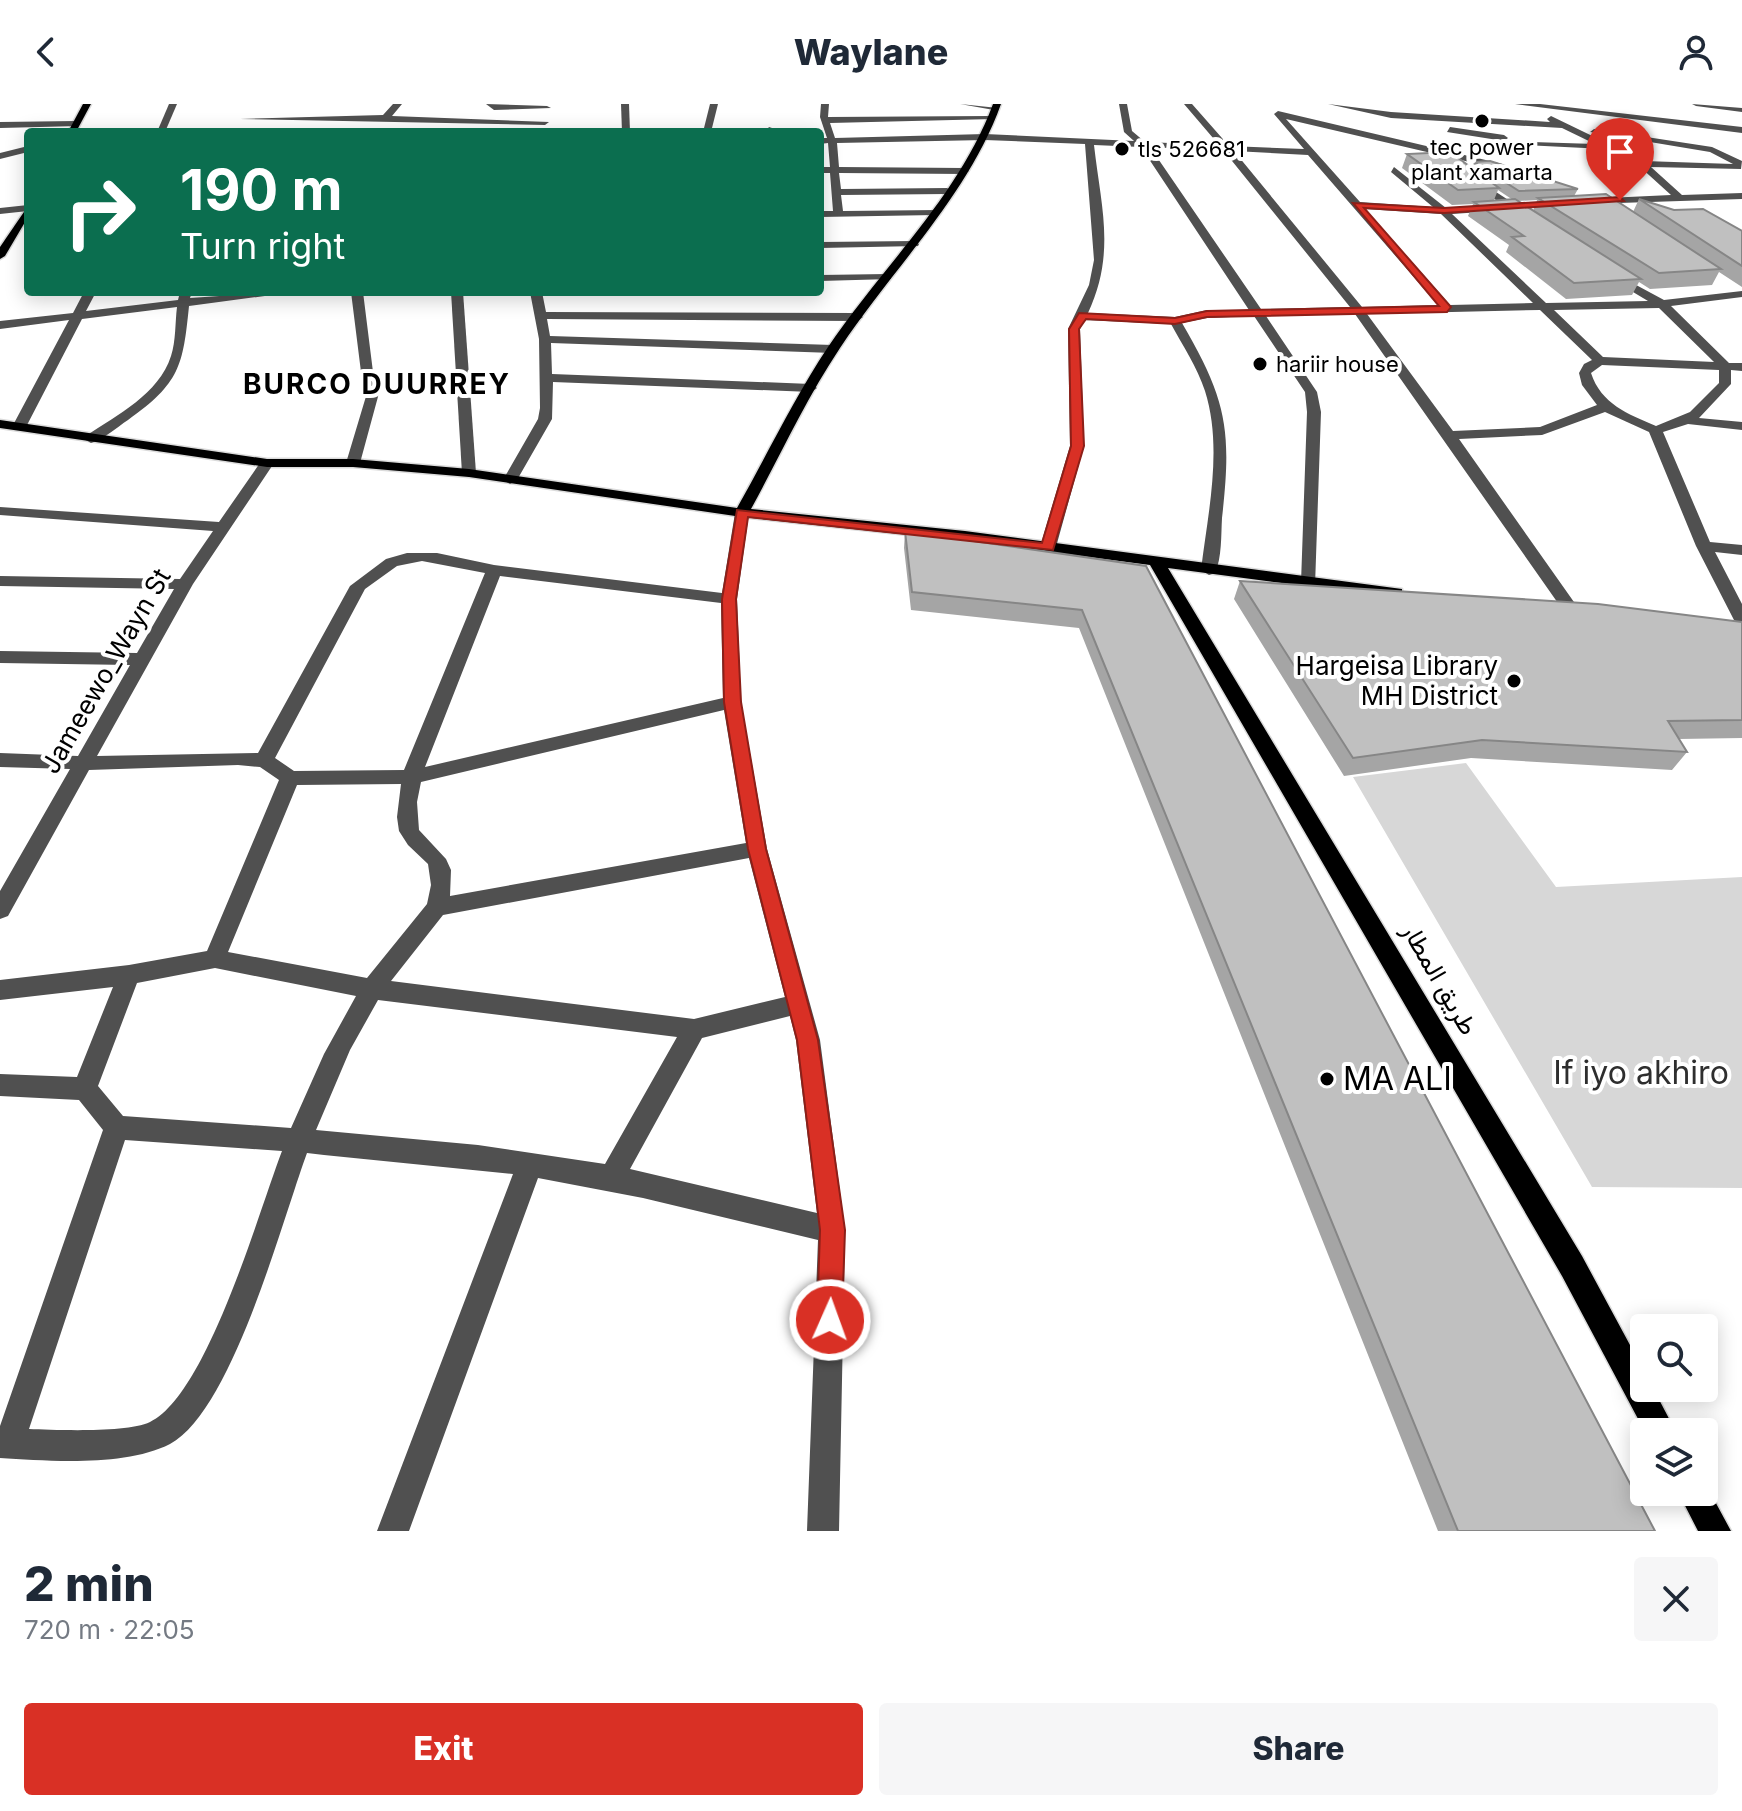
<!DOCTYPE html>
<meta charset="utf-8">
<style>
:root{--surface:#fff;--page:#f6f6f7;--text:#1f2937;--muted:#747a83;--accent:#d93025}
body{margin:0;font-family:Inter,Vazirmatn,sans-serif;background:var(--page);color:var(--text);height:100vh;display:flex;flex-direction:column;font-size:30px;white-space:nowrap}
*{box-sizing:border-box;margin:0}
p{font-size:26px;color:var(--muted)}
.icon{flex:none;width:44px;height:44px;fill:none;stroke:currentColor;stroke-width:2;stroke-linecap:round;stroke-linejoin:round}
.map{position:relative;height:1427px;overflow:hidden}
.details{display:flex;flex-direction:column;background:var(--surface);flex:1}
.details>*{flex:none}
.hud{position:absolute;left:24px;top:24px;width:800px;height:168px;border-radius:8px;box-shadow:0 4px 20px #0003;background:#0b6e4f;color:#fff;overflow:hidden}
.buttons{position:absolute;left:1630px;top:1210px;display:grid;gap:16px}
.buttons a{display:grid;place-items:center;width:88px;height:88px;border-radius:8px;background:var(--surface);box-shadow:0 4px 20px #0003;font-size:40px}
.pin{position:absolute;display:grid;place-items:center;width:68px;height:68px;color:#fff;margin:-82px -34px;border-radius:50% 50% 50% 0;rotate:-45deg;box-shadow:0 0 8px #0007}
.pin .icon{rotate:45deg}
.me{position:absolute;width:88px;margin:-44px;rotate:2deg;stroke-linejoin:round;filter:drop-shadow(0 0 6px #0008)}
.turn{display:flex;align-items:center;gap:28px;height:168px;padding:0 24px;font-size:36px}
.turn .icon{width:104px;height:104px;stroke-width:2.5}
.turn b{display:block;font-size:56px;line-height:68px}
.round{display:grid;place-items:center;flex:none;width:84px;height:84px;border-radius:8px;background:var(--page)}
.head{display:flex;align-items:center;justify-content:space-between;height:136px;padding:0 24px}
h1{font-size:48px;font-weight:800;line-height:60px}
.button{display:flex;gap:16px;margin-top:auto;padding:16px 24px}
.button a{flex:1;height:92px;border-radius:8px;background:var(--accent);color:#fff;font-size:32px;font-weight:800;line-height:92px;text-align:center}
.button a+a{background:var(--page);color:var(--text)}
header{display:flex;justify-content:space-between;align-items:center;height:104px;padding:0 24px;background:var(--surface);font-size:36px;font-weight:800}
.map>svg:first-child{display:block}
.green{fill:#d7d7d7}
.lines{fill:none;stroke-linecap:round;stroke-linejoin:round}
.major-casing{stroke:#dbdbdb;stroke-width:3}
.minor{fill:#505050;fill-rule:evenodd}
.major{fill:#000;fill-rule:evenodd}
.wall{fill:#a5a5a5;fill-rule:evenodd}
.building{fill:#c0c0c0;stroke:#868686;stroke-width:2}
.route{fill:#d93025;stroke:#8d1f18;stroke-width:2}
.poi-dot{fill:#000;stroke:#fff;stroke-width:3}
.labels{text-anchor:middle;stroke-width:8;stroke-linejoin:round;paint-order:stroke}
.far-poi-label{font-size:22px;fill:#000;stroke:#fff;text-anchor:start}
.poi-label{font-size:26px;fill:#000;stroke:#fff;text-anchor:end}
.street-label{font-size:26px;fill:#000;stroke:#fff}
.far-district-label{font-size:28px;font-weight:bold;letter-spacing:2px;fill:#000;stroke:#fff}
.near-park-label{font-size:32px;fill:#2e2e2e;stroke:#fff}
.near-poi-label{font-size:32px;fill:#000;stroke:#fff;text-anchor:start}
</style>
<header><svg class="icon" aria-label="back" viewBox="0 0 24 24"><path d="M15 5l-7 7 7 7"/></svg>Waylane<svg class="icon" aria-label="person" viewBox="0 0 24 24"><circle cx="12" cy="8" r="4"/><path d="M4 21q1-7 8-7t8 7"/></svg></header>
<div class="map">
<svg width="1742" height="1427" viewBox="0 0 1742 1427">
<rect width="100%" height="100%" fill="#fff"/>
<!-- green -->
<polygon class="green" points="1466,659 1556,783 1742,773 1742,1084 1592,1083 1353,673"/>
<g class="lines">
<defs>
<g id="major">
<polygon points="83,0 91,0 76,28 68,28"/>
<path d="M993,0H1001C968,92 893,164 840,244C806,295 780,352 751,405L965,427L1402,485V493L1396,494L1168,464L1582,1152L1644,1267V1284H1653L1676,1328H1645L1562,1172L1150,461L965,437L742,413L469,373L353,363H267L0,324V316L267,355H353L469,365L737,404C767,351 794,294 828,243C882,163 959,92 993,0Z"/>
<polygon points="28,102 28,113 5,152 0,155 0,143"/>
<polygon points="1704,1377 1731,1427 1698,1427 1678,1388 1704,1388"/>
</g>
</defs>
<!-- major casing -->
<use href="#major" class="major-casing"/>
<!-- minor -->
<g class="minor">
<polygon points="169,0 177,0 165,28 157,28"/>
<polygon points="393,0 402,0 392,12 549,18 545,21 240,15 383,11"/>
<polygon points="486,0 547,2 551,4 494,6"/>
<polygon points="621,0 629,0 630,28 622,28"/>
<polygon points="710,0 718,0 711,28 703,28"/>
<path d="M821,0H829L828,13L990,12L994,15L830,19L835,34L985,30L1134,37L1124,28L1119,0H1127L1132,27L1145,38L1219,41L1184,0H1192L1229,42L1304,45L1274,10L1278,7L1511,62L1508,67L1286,15L1360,98L1433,103L1391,68L1394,63L1446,104L1500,102L1496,107L1452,110L1546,199L1648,197L1608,173V169L1612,168L1664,196L1742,187V193L1671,202L1729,259H1742V267L1731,266V280L1699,314L1742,318V326L1688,320L1663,328L1710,438L1742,441V451L1715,448L1742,500V521L1734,516L1696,442L1649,328L1605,308L1542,331L1459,335L1581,508L1573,513L1567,512L1355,210L1266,212L1317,288L1321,308L1315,482L1309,484L1301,479L1307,308L1305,288L1254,212L1207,214L1182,219C1227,296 1232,326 1222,414C1221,431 1222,454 1215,469L1209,471L1201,466C1208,408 1223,344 1205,287C1197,263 1183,242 1171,220L1084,216L1080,225L1084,342L1056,443L1048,448L1043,446L1040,443L1070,342L1068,225L1089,181L1094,156L1085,40L985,36L837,39L839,63L964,64L969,67L964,70L839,69L841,85L947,84L952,87L947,90L841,91L843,107L939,106L935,111L820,113V107H833L830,69H820V63H830L828,39L820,40V34H827L820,13ZM1094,41L1141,43L1249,206H1207L1175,213L1088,209C1116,149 1101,103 1094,41ZM1150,43L1224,47L1350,203L1261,205ZM1234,47L1308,51L1438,201L1362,203ZM1365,105L1441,110L1533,199L1450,201ZM1659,204L1714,258L1603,253L1554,206ZM1540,206L1592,256L1584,260L1579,269L1582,281L1597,301L1540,323L1453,327L1367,210ZM1602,261L1719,266V279L1690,308L1656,322C1628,310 1601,300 1591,269Z"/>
<polygon points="960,0 998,4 994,6"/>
<polygon points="1328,0 1391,8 1550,18 1547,15 1551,12 1644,57 1733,60 1710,48 1590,28 1594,25 1712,43 1742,57 1741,65 1651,63 1682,91 1742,89 1742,95 1588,100 1585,95 1671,91 1639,62 1605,45 1501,40 1505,37 1595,40 1562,24 1391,14"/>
<polygon points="1515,0 1540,0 1742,23 1742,29"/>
<polygon points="1692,0 1742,4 1742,8 1696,2"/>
<polygon points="76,17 79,22 0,24 0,18"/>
<polygon points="769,23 772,24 773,28 765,28"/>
<polygon points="1450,23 1504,31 1508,34 1504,37 1447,28"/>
<polygon points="28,42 28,48 0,55 0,49"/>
<polygon points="1473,73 1530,110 1530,114 1522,114 1470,78"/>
<polygon points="28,101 28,107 0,110 0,104"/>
<polygon points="914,137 919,140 918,142 820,144 820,138"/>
<polygon points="887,170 891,171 891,175 820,177 820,171"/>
<path d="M84,188H96L86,207L178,196L180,188H192L190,194L278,188L272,191L189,202C183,262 180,279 128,316C116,324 104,335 91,339L84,335L86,332C117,311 159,290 171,252C176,237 175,219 177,203L82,215L26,323L14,326L12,323L69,216L0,225V217L73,209Z"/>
<polygon points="351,188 363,188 374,276 379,289 360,359 353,363 346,359 367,289 362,276"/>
<polygon points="451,188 463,188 476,369 469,373 462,369"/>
<polygon points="530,188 542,188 546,208 857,209 863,213 857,217 547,215 550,232 833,241 839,245 833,249 551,239 552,270 811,280 817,284 811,288 553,278 552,315 517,376 510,380 503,376 538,315 540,304 539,235"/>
<path d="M262,356L274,359L193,480L97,652L258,649L350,482L386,455L407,449H437L494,461L722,489L735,409L742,405L749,409L737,495L741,598L767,745L820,936L845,1126L839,1427H807L818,1136L643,1094L538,1074L409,1427H377L513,1070L324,1051L307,1049C282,1117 232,1307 170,1340C125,1363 49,1357 0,1354V1322L103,1026L79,996L0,992V970L77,973L113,883L0,896V876L129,861L207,847L279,676L260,663L238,661L89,666L8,812L0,815V787L70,665L0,663V649L78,652L130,561L0,559V547L137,549L174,485L0,482V472L180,475L213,427L0,411V403L219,418ZM422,457L485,469L404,666L294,667L275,654L365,485L397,462ZM500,472L721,499L723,594L425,663ZM724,606L746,739L450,792L451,766L446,755L419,726L417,698L421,678ZM401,680L397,713L399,727L408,741L428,760L431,781L427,800L367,874L228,848L297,681ZM749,754L785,893L694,915L391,877L443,811ZM215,864L356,892L324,950L291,1024L123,1012L98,982L137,879ZM378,896L677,933L605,1060L478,1041L316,1026L350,946ZM790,912L796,936L817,1109L630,1065L702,934ZM125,1036L282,1047C259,1107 207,1291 150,1318C127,1329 57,1326 29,1325Z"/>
</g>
<!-- major -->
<use href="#major" class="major"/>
</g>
<!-- wall -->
<g class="wall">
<path d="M1407,50L1472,64L1474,58L1578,85L1574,92L1633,108L1639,95L1742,127V183L1719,168L1712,181L1650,185L1639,178L1632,191L1566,195L1506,148L1509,141L1468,112L1473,100L1452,101L1402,64ZM1498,86L1513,96H1494ZM1537,96L1533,107L1518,97Z"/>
<polygon points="905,427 1146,462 1655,1427 1438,1427 1079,524 911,506 904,444"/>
<polygon points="1240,477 1742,518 1742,634 1679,635 1687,648 1672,666 1471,654 1344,672 1234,495"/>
</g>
<!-- building -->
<g class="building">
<polygon points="1450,48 1499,84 1458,86 1407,50"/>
<polygon points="1490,57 1578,85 1519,87 1474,58"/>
<polygon points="1606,90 1721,165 1659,169 1538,94"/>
<polygon points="1515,95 1641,175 1574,179 1512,133 1524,132 1474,98"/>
<polygon points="1639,95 1674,106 1703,105 1742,127 1742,162"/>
<polygon points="905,427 1146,462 1655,1427 1458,1427 1082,506 912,488"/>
<polygon points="1240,477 1598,500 1742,518 1742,616 1668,617 1687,648 1482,636 1353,654"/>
</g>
<!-- route -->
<polygon class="route" points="1620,93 1624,97 1444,109 1364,104 1451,203 1447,208 1207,213 1175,220 1086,215 1079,225 1084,342 1053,446 748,413 736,495 741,598 766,745 818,936 845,1126 842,1216 839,1225 830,1229 820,1225 817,1216 820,1126 797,936 748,745 724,598 722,495 737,406 1042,439 1071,342 1069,225 1079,209 1175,214 1207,207 1439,202 1353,99 1444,104"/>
<!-- markers -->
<g class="poi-dot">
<circle cx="1482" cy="17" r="8"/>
<circle cx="1122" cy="45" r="8"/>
<circle cx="1260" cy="260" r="8"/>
<circle cx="1514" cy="577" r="8"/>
<circle cx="1327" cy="975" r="8"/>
</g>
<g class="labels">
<!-- far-poi labels -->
<g class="far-poi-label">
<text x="1482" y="51" text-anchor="middle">tec power<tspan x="1482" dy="25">plant xamarta</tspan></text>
<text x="1138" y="53">tls 526681</text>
<text x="1276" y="268">hariir house</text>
</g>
<!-- poi labels -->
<g class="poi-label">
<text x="1498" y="571">Hargeisa Library<tspan x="1498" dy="30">MH District</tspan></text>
</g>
<!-- street labels -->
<g class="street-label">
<text transform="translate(106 567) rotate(-60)" y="9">Jameewo_Wayn St</text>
<text transform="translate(1440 875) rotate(60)" y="9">طريق المطار</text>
</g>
<!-- far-district labels -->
<g class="far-district-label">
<text x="377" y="290">BURCO DUURREY</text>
</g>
<!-- near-park labels -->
<g class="near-park-label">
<text x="1641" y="980">If iyo akhiro</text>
</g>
<!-- near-poi labels -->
<g class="near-poi-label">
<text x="1343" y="986">MA ALI</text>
</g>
</g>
</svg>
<div class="buttons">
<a><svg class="icon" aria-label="search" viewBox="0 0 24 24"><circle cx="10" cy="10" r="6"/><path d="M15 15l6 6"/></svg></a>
<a><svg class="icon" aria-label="layers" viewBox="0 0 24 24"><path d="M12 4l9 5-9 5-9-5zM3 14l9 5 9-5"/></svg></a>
</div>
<div class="pin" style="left:1620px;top:96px;background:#d93025"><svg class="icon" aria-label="arrive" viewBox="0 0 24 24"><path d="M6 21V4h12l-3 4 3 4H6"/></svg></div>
<svg class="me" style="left:830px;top:1216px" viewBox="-20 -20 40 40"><circle r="17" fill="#d93025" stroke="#fff" stroke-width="3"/><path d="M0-11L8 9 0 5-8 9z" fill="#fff"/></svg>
<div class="hud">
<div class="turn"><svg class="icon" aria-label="right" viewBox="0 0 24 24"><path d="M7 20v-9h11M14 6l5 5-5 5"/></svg><div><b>190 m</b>Turn right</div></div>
</div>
</div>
<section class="details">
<div class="head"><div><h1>2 min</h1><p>720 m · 22:05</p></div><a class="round"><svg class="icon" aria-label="close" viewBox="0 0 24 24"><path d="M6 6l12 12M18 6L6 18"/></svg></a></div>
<div class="button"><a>Exit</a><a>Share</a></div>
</section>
